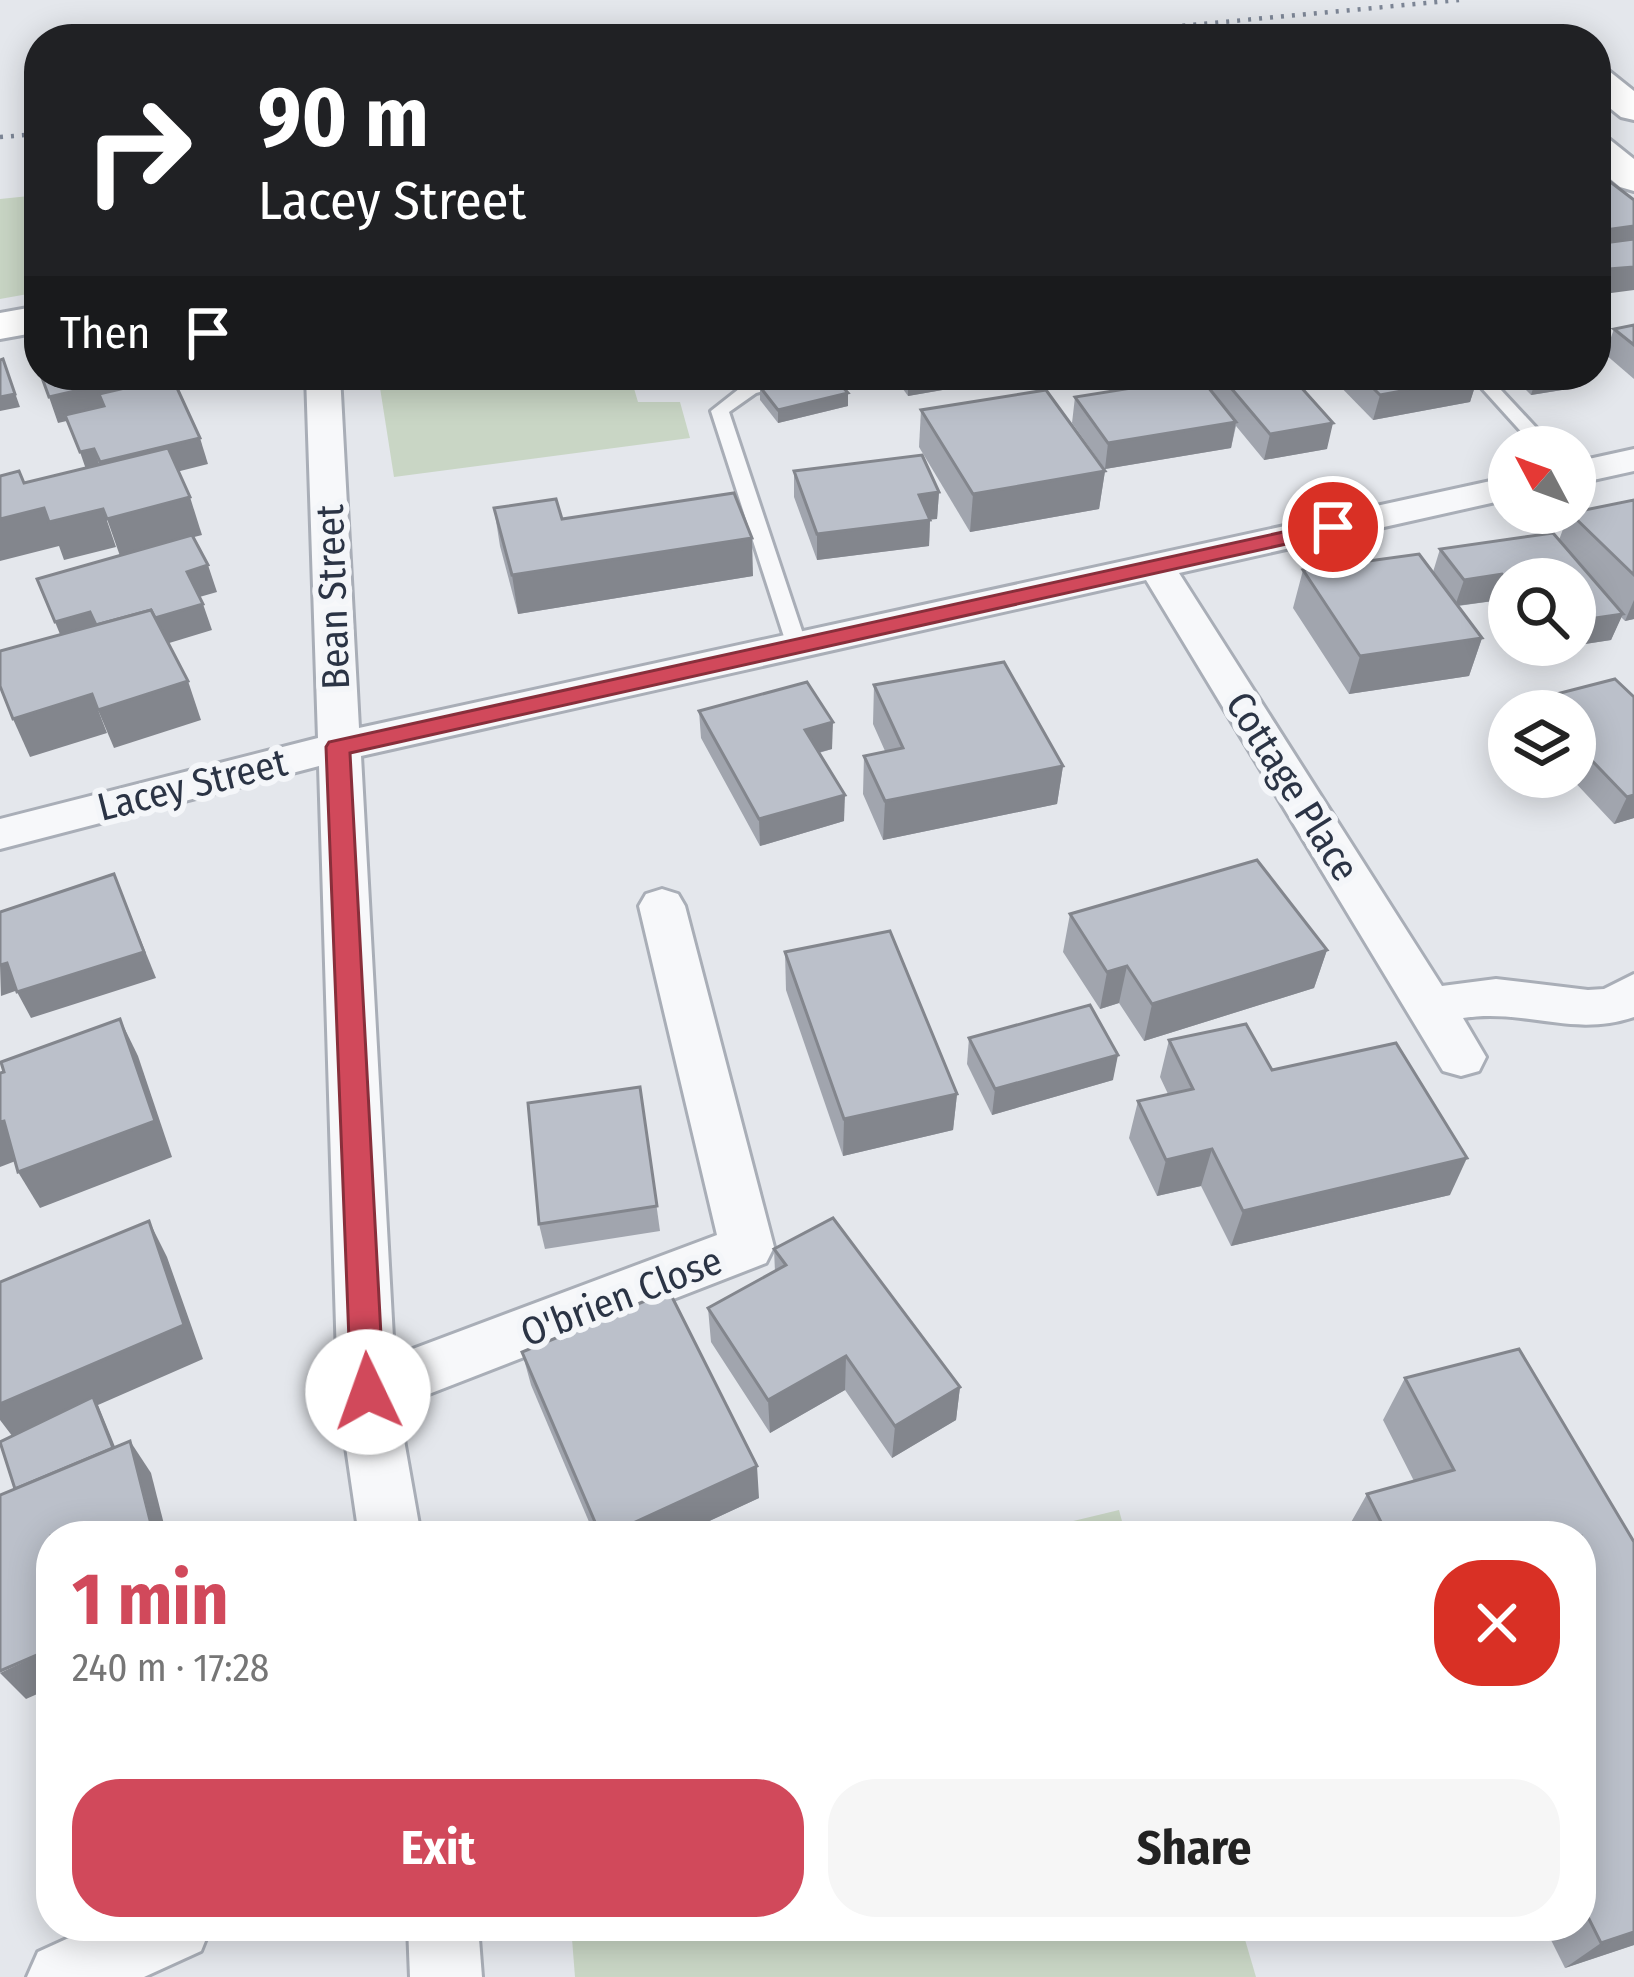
<!DOCTYPE html>
<meta charset="utf-8">
<style>
:root{--surface:#fff;--page:#f6f6f6;--text:#222;--muted:#767676;--accent:#d1495b}
body{margin:0;font-family:"Fira Sans Condensed",sans-serif;background:var(--page);color:var(--text);height:100vh;display:flex;flex-direction:column;font-size:45px;white-space:nowrap}
*{box-sizing:border-box;margin:0}
p{font-size:39px;color:var(--muted)}
.icon{flex:none;width:66px;height:66px;fill:none;stroke:currentColor;stroke-width:2;stroke-linecap:round;stroke-linejoin:round}
.map{position:relative;flex:1;overflow:hidden}
.drawer{position:absolute;left:36px;top:1521px;width:1560px;height:420px;display:flex;flex-direction:column;background:var(--surface);border-radius:48px;box-shadow:0 6px 30px #0003}
.drawer>*{flex:none}
.top-card{position:absolute;left:24px;top:24px;width:1587px;height:366px;border-radius:48px;box-shadow:0 6px 30px #0003;background:#202124;color:#fff;overflow:hidden}
.needle{width:78px;rotate:311deg}
.fabs{position:absolute;left:1488px;top:426px;display:grid;gap:24px}
.fabs a{display:grid;place-items:center;width:108px;height:108px;border-radius:50%;background:var(--surface);box-shadow:0 6px 30px #0003;font-size:60px}
.pin{position:absolute;display:grid;place-items:center;width:102px;height:102px;color:#fff;margin:-51px;border:6px solid #fff;border-radius:50%;box-shadow:0 3px 12px #0007}
.me{position:absolute;width:132px;margin:-66px;rotate:357deg;stroke-linejoin:round;filter:drop-shadow(0 0 9px #0008)}
.turn{display:flex;align-items:center;gap:42px;height:252px;padding:0 36px;font-size:54px}
.turn .icon{width:156px;height:156px;stroke-width:2.5}
.turn b{display:block;font-size:84px;line-height:102px}
.then{display:flex;align-items:center;height:114px;padding:0 36px;background:#0003;gap:24px;font-size:45px}
.round{display:grid;place-items:center;flex:none;width:126px;height:126px;border-radius:48px;background:var(--page)}
.overview{display:flex;align-items:center;justify-content:space-between;height:204px;padding:0 36px}
h1{font-size:72px;font-weight:700;line-height:90px;color:var(--accent)}
.button{display:flex;gap:24px;margin-top:auto;padding:24px 36px}
.button a{flex:1;height:138px;border-radius:48px;background:var(--accent);color:#fff;font-size:48px;font-weight:700;line-height:138px;text-align:center}
.button a+a{background:var(--page);color:var(--text)}
.map>svg:first-child{display:block}
.green{fill:#c9d6c5}
.lines{fill:none;stroke-linecap:round;stroke-linejoin:round}
.lane-casing{stroke:#a9aeb7;stroke-width:6}
.street-casing{stroke:#a9aeb7;stroke-width:6}
.secondary-casing{stroke:#a9aeb7;stroke-width:6}
.lane{fill:#f7f8fa;fill-rule:evenodd}
.street{fill:#f7f8fa;fill-rule:evenodd}
.secondary{fill:#fff;fill-rule:evenodd}
.rail{stroke:#7d8696;stroke-width:4.5;stroke-dasharray:3 8;stroke-linecap:butt}
.wall{fill:#a1a5ae}
.shaded-wall{fill:#83868d}
.building{fill:#bbc0ca;stroke:#83868d;stroke-width:3}
.route{fill:#d1495b;stroke:#882f3b;stroke-width:3}
.labels{text-anchor:middle;stroke-width:12;stroke-linejoin:round;paint-order:stroke}
.street-label{font-size:39px;fill:#2b3445;stroke:#f4f6f9}
</style>
<div class="map">
<svg width="1634" height="1977" viewBox="0 0 1634 1977">
<rect width="100%" height="100%" fill="#e4e7ec"/>
<!-- green -->
<g class="green">
<polygon points="39,195 39,292 0,299 0,199"/>
<polygon points="378,375 630,375 638,402 680,402 690,438 394,477"/>
<polygon points="1119,1510 1126,1536 1011,1536"/>
<polygon points="571,1926 1241,1926 1256,1977 575,1977"/>
</g>
<g class="lines">
<defs>
<g id="lane">
<polygon points="791,375 822,375 756,393 729,412 807,646 797,652 787,646 711,411 744,385"/>
<polygon points="1470,375 1487,375 1554,447 1535,447"/>
</g>
<g id="street">
<path d="M306,375H340L359,728L1509,477V499L1179,573L1442,986L1496,979L1588,990L1604,989L1634,974V1017C1572,1038 1524,1008 1463,1018L1486,1057L1479,1071L1461,1076L1443,1071L1146,580L361,756L394,1356L717,1235L639,906L646,894L662,889L678,894L685,906L774,1247L766,1263L398,1406L421,1536H359L338,1392L319,766L0,849V819L318,738Z"/>
<polygon points="1634,449 1634,471 1575,484 1575,462"/>
<polygon points="95,1926 211,1926 201,1951 144,1977 27,1977 38,1952"/>
<polygon points="408,1926 478,1926 482,1977 410,1977"/>
</g>
<g id="secondary">
<polygon points="1596,68 1609,71 1634,91 1634,120 1621,117 1596,97"/>
<polygon points="1596,136 1609,139 1634,159 1634,191 1620,187 1596,167"/>
<polygon points="39,306 39,332 0,339 0,313"/>
</g>
</defs>
<!-- lane casing -->
<use href="#lane" class="lane-casing"/>
<!-- street casing -->
<use href="#street" class="street-casing"/>
<!-- secondary casing -->
<use href="#secondary" class="secondary-casing"/>
<!-- lane -->
<use href="#lane" class="lane"/>
<!-- street -->
<use href="#street" class="street"/>
<!-- secondary -->
<use href="#secondary" class="secondary"/>
<!-- rail -->
<g class="rail">
<polyline points="1040,39 1459,0"/>
<polyline points="0,137 39,134"/>
</g>
</g>
<!-- wall -->
<g class="wall">
<polygon points="1634,325 1634,379 1605,354 1614,329"/>
<polygon points="893,375 977,375 977,384 908,396"/>
<polygon points="1206,375 1290,375 1327,449 1264,460 1236,426 1231,448 1105,469 1072,423 1075,397 1205,384"/>
<polygon points="1329,375 1476,375 1478,377 1470,402 1373,420"/>
<polygon points="1511,375 1565,375 1562,390 1531,395"/>
<polygon points="760,387 848,393 848,406 778,423 760,400"/>
<polygon points="921,410 1105,471 1099,509 970,532 919,447"/>
<polygon points="794,471 939,492 937,519 930,519 929,546 817,560 794,497"/>
<polygon points="1634,500 1634,619 1625,621 1621,617 1611,640 1533,652 1528,645 1575,645 1509,579 1509,621 1493,601 1458,606 1482,638 1469,676 1349,694 1293,608 1303,570 1433,572 1440,549 1559,540 1569,513"/>
<polygon points="494,508 562,519 753,576 518,614 500,546"/>
<polygon points="874,685 1063,766 1057,804 883,840 863,794 864,756 885,751 873,724"/>
<polygon points="1634,697 1634,818 1614,824 1570,777 1575,777 1575,711 1529,711 1533,700"/>
<polygon points="699,711 832,749 819,753 844,821 760,846 701,738"/>
<polygon points="1070,914 1327,950 1314,988 1144,1041 1119,1003 1100,1009 1063,952"/>
<polygon points="785,952 957,1094 953,1130 843,1156 786,990"/>
<polygon points="969,1038 1113,1080 992,1115 967,1064"/>
<polygon points="1169,1040 1272,1070 1450,1195 1231,1246 1201,1186 1157,1196 1129,1138 1138,1101 1168,1094 1160,1077"/>
<polygon points="640,1087 660,1231 545,1249 539,1224"/>
<polygon points="774,1249 960,1387 956,1420 892,1458 845,1390 770,1433 711,1342 708,1308 775,1272"/>
<polygon points="1519,1349 1634,1542 1634,1945 1565,1968 1544,1926 1581,1926 1581,1536 1346,1536 1345,1533 1367,1494 1414,1481 1383,1420 1405,1378"/>
<polygon points="522,1352 759,1498 677,1536 595,1536 531,1385"/>
</g>
<!-- shaded-wall -->
<g class="shaded-wall">
<polygon points="1634,226 1634,250 1596,255 1596,238 1598,231"/>
<polygon points="1634,267 1634,290 1596,295 1597,271"/>
<polygon points="3,359 20,407 0,411 0,397"/>
<polygon points="125,375 200,375 201,380 133,395 99,394 105,412 58,423 49,397"/>
<polygon points="953,375 977,375 977,384 908,396 908,383"/>
<polygon points="1478,377 1470,402 1373,420 1380,395"/>
<polygon points="1567,377 1562,390 1531,395 1535,382"/>
<polygon points="848,393 848,406 778,423 778,410"/>
<polygon points="1236,422 1231,448 1105,469 1108,443"/>
<polygon points="1333,423 1327,449 1264,460 1270,434"/>
<polygon points="200,438 208,464 109,489 100,462"/>
<polygon points="94,449 103,475 89,478 80,452"/>
<polygon points="1105,471 1099,509 970,532 973,494"/>
<polygon points="939,492 937,519 918,521 919,495"/>
<polygon points="190,497 202,535 120,556 107,519"/>
<polygon points="44,508 103,509 116,547 64,560 59,546 0,561 0,519"/>
<polygon points="930,520 929,546 817,560 817,534"/>
<polygon points="752,538 753,576 518,614 512,575"/>
<polygon points="208,565 217,592 196,598 187,572"/>
<polygon points="1502,574 1493,601 1455,606 1464,580"/>
<polygon points="1634,600 1634,619 1625,621"/>
<polygon points="203,604 212,630 110,661 100,634"/>
<polygon points="90,612 101,639 66,649 55,622"/>
<polygon points="1623,614 1611,640 1533,652 1536,645 1575,645 1575,621"/>
<polygon points="1482,638 1469,676 1349,694 1360,656"/>
<polygon points="188,681 201,720 114,748 98,710"/>
<polygon points="92,694 107,733 30,757 13,719"/>
<polygon points="833,722 832,749 805,756 805,730"/>
<polygon points="1063,766 1057,804 883,840 885,801"/>
<polygon points="845,795 844,821 760,846 759,819"/>
<polygon points="1634,795 1634,818 1614,824 1627,797"/>
<polygon points="114,874 156,978 31,1018 17,992"/>
<polygon points="1327,950 1314,988 1144,1041 1152,1004"/>
<polygon points="7,963 21,989 1,996 0,965"/>
<polygon points="1127,966 1119,1003 1100,1009 1107,972"/>
<polygon points="120,1019 138,1056 172,1157 40,1208 18,1172"/>
<polygon points="1118,1055 1113,1080 992,1115 995,1089"/>
<polygon points="957,1094 953,1130 843,1156 844,1119"/>
<polygon points="4,1121 26,1157 0,1167 0,1122"/>
<polygon points="1212,1149 1201,1186 1157,1196 1166,1160"/>
<polygon points="1467,1158 1450,1195 1231,1246 1243,1211"/>
<polygon points="149,1221 167,1257 203,1359 98,1405 120,1459 16,1441 0,1420 0,1404"/>
<polygon points="846,1356 845,1390 770,1433 768,1400"/>
<polygon points="960,1387 956,1420 892,1458 895,1426"/>
<polygon points="130,1441 151,1473 167,1536 154,1536"/>
<polygon points="757,1466 759,1498 677,1536 605,1536"/>
<polygon points="51,1649 51,1688 26,1699 0,1673"/>
<polygon points="1634,1932 1634,1945 1565,1968 1601,1943"/>
</g>
<!-- building -->
<g class="building">
<polygon points="1596,171 1634,200 1634,226 1598,231 1596,230"/>
<polygon points="1634,239 1634,267 1596,270 1596,244"/>
<polygon points="1634,325 1634,345 1614,329"/>
<polygon points="39,349 39,370 32,351"/>
<polygon points="3,359 15,394 0,397 0,360"/>
<polygon points="41,375 125,375 127,379 49,397"/>
<polygon points="814,375 832,375 848,393 778,410 760,387"/>
<polygon points="903,375 953,375 908,383"/>
<polygon points="1220,375 1290,375 1333,423 1270,434"/>
<polygon points="1360,375 1476,375 1478,377 1380,395"/>
<polygon points="1529,375 1565,375 1567,377 1535,382"/>
<polygon points="172,377 200,438 100,462 94,449 80,452 65,415 104,406 99,394"/>
<polygon points="1200,377 1236,422 1108,443 1075,397"/>
<polygon points="1046,390 1105,471 973,494 921,410"/>
<polygon points="168,448 190,497 107,519 103,509 49,522 44,508 0,519 0,476 19,471 24,483"/>
<polygon points="922,455 939,492 919,495 930,520 817,534 794,471"/>
<polygon points="734,493 752,538 512,575 494,508 556,499 562,519"/>
<polygon points="1634,500 1634,575 1570,513"/>
<polygon points="1553,533 1623,614 1575,621 1575,579 1509,579 1509,582 1502,574 1464,580 1440,549"/>
<polygon points="192,535 208,565 187,572 203,604 155,618 151,610 96,625 90,612 55,622 37,579"/>
<polygon points="1419,554 1482,638 1360,656 1303,570"/>
<polygon points="151,610 188,681 98,710 92,694 13,719 0,686 0,651"/>
<polygon points="1004,662 1063,766 885,801 864,756 903,748 874,685"/>
<polygon points="1615,679 1634,697 1634,795 1627,797 1575,743 1575,711 1544,711 1533,700"/>
<polygon points="807,682 833,722 805,730 845,795 759,819 699,711"/>
<polygon points="1257,860 1327,950 1152,1004 1127,966 1107,972 1070,914"/>
<polygon points="114,874 144,952 17,992 7,963 0,965 0,912"/>
<polygon points="890,931 957,1094 844,1119 785,952"/>
<polygon points="1090,1005 1118,1055 995,1089 969,1038"/>
<polygon points="120,1019 155,1121 18,1172 4,1121 0,1122 0,1073 4,1072 1,1062"/>
<polygon points="1246,1024 1272,1070 1396,1043 1467,1158 1243,1211 1212,1149 1166,1160 1138,1101 1193,1089 1169,1040"/>
<polygon points="640,1087 657,1206 539,1224 528,1103"/>
<polygon points="833,1218 960,1387 895,1426 846,1356 768,1400 708,1308 786,1265 774,1249"/>
<polygon points="149,1221 184,1325 0,1404 0,1282"/>
<polygon points="669,1291 757,1466 605,1536 601,1536 522,1352"/>
<polygon points="1519,1349 1634,1542 1634,1932 1601,1943 1581,1903 1581,1536 1388,1536 1367,1494 1454,1470 1405,1378"/>
<polygon points="93,1397 113,1448 15,1489 0,1442"/>
<polygon points="130,1441 154,1536 51,1536 51,1649 0,1671 0,1495"/>
</g>
<!-- route -->
<polygon class="route" points="1333,521 1343,527 1340,532 350,753 384,1392 379,1403 368,1407 356,1403 351,1392 326,747 329,742"/>
<g class="labels">
<!-- street labels -->
<g class="street-label">
<text transform="translate(332 597) rotate(-92)" y="14">Bean Street</text>
<text transform="translate(192 784) rotate(-14)" y="14">Lacey Street</text>
<text transform="translate(1293 786) rotate(58)" y="14">Cottage Place</text>
<text transform="translate(621 1296) rotate(-21)" y="14">O'brien Close</text>
</g>
</g>
</svg>
<div class="fabs">
<a><svg class="needle" viewBox="-14 -14 28 28"><path d="M0-13l5 13h-10z" fill="#e53935"/><path d="M0 13l5-13h-10z" fill="#767676"/></svg></a>
<a><svg class="icon" aria-label="search" viewBox="0 0 24 24"><circle cx="10" cy="10" r="6"/><path d="M15 15l6 6"/></svg></a>
<a><svg class="icon" aria-label="layers" viewBox="0 0 24 24"><path d="M12 4l9 5-9 5-9-5zM3 14l9 5 9-5"/></svg></a>
</div>
<div class="pin" style="left:1333px;top:527px;background:#d93025"><svg class="icon" aria-label="arrive" viewBox="0 0 24 24"><path d="M6 21V4h12l-3 4 3 4H6"/></svg></div>
<svg class="me" style="left:368px;top:1392px" viewBox="-20 -20 40 40"><circle r="19" fill="#fff"/><path d="M0-13L10 11 0 6-10 11z" fill="#d1495b"/></svg>
<div class="top-card">
<div class="turn"><svg class="icon" aria-label="right" viewBox="0 0 24 24"><path d="M7 20v-9h11M14 6l5 5-5 5"/></svg><div><b>90 m</b>Lacey Street</div></div>
<div class="then">Then<svg class="icon" aria-label="arrive" viewBox="0 0 24 24"><path d="M6 21V4h12l-3 4 3 4H6"/></svg></div>
</div>
<section class="drawer">
<div class="overview"><div><h1>1 min</h1><p>240 m · 17:28</p></div><a class="round" style="background:#d93025;color:#fff"><svg class="icon" aria-label="close" viewBox="0 0 24 24"><path d="M6 6l12 12M18 6L6 18"/></svg></a></div>
<div class="button"><a>Exit</a><a>Share</a></div>
</section>
</div>
